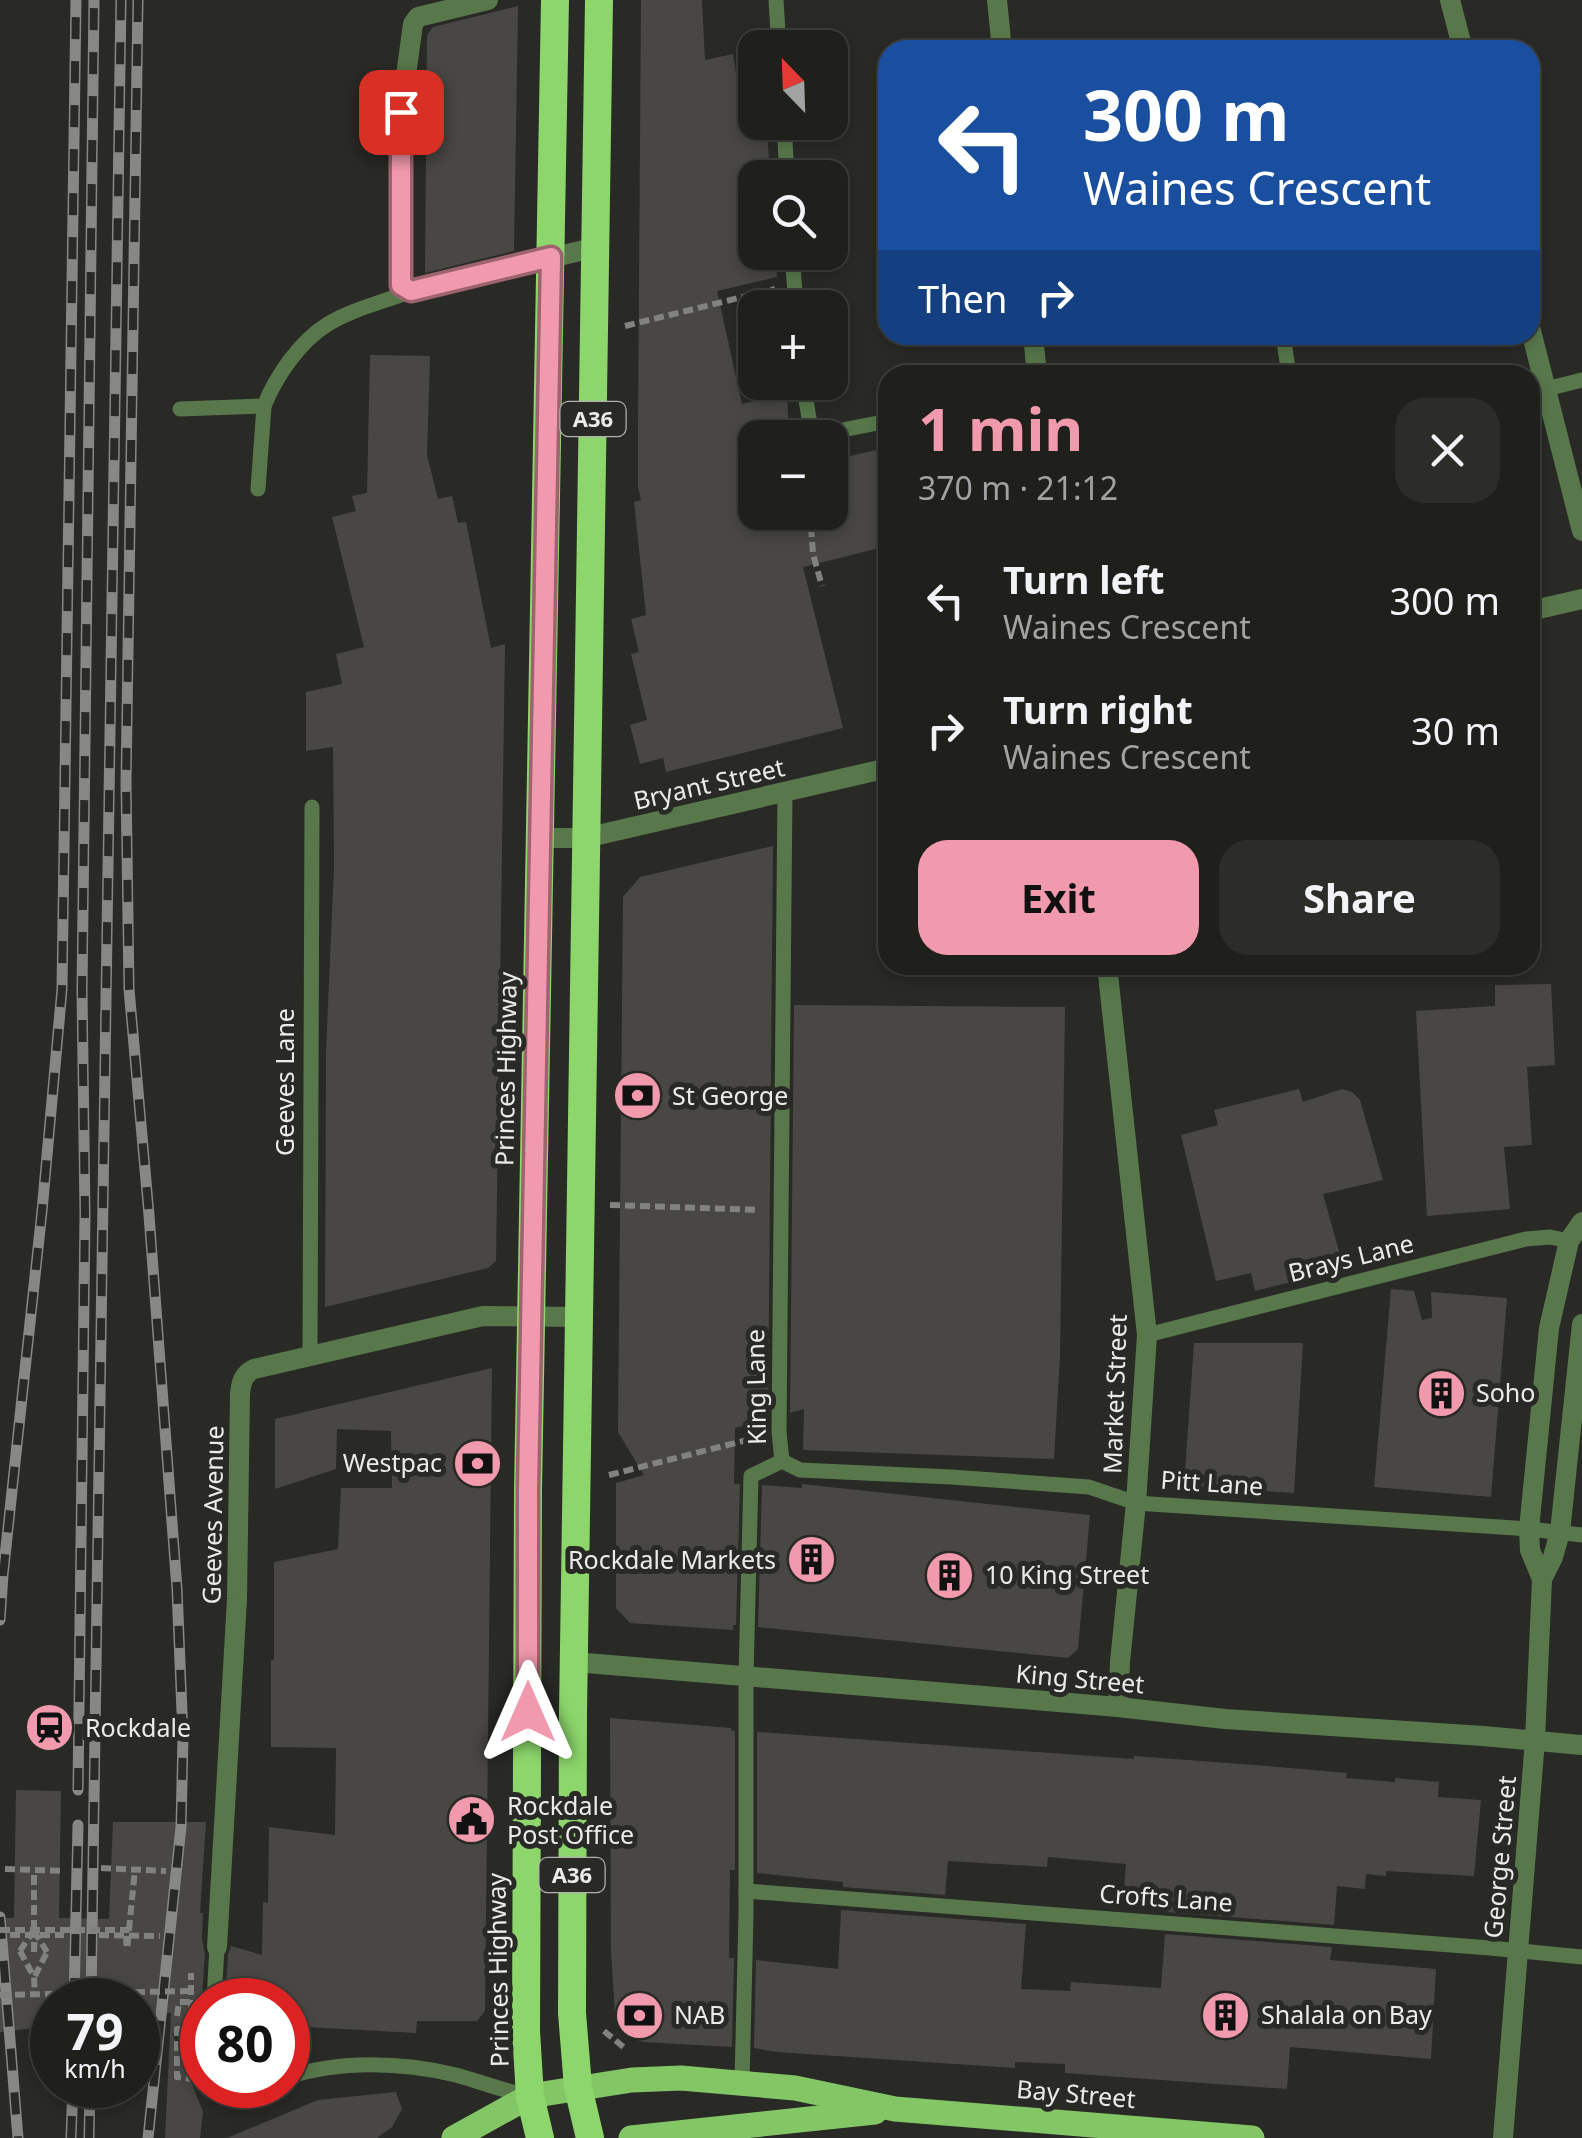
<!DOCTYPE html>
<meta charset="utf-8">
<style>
:root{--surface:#1f201c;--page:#2c2d29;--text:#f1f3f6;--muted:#a1a3a3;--line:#3c3e3b;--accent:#f29aad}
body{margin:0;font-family:"Noto Sans",sans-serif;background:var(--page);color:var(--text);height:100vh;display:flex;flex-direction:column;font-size:38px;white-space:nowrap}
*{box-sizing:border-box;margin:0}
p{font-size:32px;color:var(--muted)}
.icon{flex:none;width:55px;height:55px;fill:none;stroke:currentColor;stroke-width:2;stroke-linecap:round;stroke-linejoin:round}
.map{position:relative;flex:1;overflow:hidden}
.sheet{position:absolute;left:878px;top:365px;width:662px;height:610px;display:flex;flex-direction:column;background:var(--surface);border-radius:30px;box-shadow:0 5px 15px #0003,0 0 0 2px var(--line)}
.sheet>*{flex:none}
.guide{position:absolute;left:878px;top:40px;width:662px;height:305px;border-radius:30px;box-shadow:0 5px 15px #0003,0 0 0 2px var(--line);background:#1a4fa0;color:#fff;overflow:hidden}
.needle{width:65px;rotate:337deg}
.tools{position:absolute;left:738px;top:30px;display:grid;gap:20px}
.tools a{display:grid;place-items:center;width:110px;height:110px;border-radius:20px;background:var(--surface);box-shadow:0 5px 15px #0003,0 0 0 2px var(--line);font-size:50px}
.speed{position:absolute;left:30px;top:1978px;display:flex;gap:20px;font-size:50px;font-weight:700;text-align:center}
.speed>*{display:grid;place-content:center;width:130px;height:130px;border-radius:50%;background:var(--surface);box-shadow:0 5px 15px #0003,0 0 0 2px var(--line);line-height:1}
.speed small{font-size:25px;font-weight:400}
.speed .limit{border:15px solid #d22;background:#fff;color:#111}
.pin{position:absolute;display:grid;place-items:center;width:85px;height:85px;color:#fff;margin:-42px;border-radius:20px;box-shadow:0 5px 15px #0006}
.me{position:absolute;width:110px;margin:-55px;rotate:0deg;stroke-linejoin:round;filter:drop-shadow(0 0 8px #0008)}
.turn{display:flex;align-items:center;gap:35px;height:210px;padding:0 40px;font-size:45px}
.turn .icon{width:130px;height:130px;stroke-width:2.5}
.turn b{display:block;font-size:70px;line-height:85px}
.then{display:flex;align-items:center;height:95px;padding:0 40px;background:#0003;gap:20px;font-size:38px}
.round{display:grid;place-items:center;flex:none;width:105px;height:105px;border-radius:30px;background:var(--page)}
.summary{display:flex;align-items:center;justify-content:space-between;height:170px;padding:0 40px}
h1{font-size:60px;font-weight:700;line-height:75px;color:var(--accent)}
.button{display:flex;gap:20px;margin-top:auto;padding:20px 40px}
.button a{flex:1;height:115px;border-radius:30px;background:var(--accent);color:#111;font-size:40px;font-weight:700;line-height:115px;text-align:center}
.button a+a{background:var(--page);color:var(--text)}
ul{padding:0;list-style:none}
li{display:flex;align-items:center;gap:30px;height:130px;padding:0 40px}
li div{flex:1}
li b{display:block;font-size:38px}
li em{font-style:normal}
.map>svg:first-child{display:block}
.building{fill:#484743}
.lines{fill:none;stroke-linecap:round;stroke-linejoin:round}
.path{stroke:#828380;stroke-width:6;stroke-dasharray:10 5;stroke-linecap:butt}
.service{stroke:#58784b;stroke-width:15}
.pedestrian{stroke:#58784b;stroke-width:20}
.minor{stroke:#58784b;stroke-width:20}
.primary{stroke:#83c666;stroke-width:25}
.trunk{stroke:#8cd66b;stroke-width:28}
.rail-casing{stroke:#878885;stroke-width:11}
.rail{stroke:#292a26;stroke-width:8;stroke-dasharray:22;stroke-linecap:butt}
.path-bridge{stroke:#828380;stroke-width:6;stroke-dasharray:10 5;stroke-linecap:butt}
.route-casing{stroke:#9d6470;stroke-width:25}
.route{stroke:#f29aad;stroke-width:18}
.labels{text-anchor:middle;stroke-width:10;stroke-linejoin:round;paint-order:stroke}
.shield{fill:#292a26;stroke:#b1b2af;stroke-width:2.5}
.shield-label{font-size:22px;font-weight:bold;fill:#ebecea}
.street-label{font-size:25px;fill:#ebecea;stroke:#292a26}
.poi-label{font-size:25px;fill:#ebecea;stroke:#292a26;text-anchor:start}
</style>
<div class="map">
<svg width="1582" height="2138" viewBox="0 0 1582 2138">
<rect width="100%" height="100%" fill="#292a26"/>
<!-- building -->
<g class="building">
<polygon points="641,0 702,0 705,60 733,54 736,73 755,68 755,129 767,126 770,178 755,178 755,252 776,252 777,277 717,291 742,404 787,393 789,438 755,438 755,512 830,512 830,461 888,447 888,546 803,567 843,728 666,772 663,758 640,764 630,725 647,720 631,654 639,652 631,619 646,615 634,502 641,500 638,487 638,428"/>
<polygon points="518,6 514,251 425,273 427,35 433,27"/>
<polygon points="370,355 430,356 427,455 438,499 452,496 458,523 466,522 491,648 505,644 496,1261 488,1268 325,1307 326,1052 334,867 333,747 306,751 306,692 342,684 336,654 364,647 332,517 356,511 352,496 367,493"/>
<polygon points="773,846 768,1419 735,1428 734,1484 740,1484 736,1625 733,1625 733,1630 630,1623 616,1608 616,1483 644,1475 618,1432 623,897 640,877"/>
<polygon points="1551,984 1555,1065 1527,1067 1532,1145 1504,1147 1510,1209 1427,1216 1416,1011 1495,1006 1495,985"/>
<polygon points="794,1005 1065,1007 1060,1357 1054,1459 803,1450 804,1409 790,1413"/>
<polygon points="1299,1089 1303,1102 1342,1089 1352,1092 1360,1100 1383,1180 1323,1194 1344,1269 1255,1291 1251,1273 1216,1281 1181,1135 1218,1125 1214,1110"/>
<polygon points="1391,1289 1414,1291 1422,1320 1432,1318 1431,1292 1507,1298 1491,1497 1374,1487"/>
<polygon points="1194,1343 1303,1343 1294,1493 1184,1486"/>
<polygon points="492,1368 485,2011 477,2021 417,2021 416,2033 288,2026 288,2000 225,2000 228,1955 231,1946 262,1955 263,1902 268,1903 269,1827 335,1835 336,1748 271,1747 271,1660 274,1660 274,1562 338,1549 341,1488 392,1488 391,1431 337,1429 336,1469 275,1489 275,1419"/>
<polygon points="802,1484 1090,1515 1078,1649 1068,1658 758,1627 762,1485 802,1488"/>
<polygon points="610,1718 731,1728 731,1730 735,1731 735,1870 730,1870 729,1958 734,1958 732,2047 643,2042 630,2038 619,2028 615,2015 611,1951"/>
<polygon points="757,1732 1134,1759 1134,1756 1268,1766 1347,1773 1346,1778 1395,1782 1395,1778 1439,1782 1438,1797 1481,1800 1474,1876 1386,1871 1386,1876 1366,1874 1365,1889 1337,1886 1334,1925 1166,1912 1167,1906 1123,1902 1126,1864 1048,1857 1047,1867 948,1861 945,1895 843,1887 843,1882 757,1873"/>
<polygon points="16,1790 61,1791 59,1918 109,1919 113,1822 206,1822 200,1913 203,1913 202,1938 205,1954 199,2038 172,2033 203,2112 200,2138 165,2138 171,2013 138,2017 138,2000 52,2000 52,2026 0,2032 0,1918 14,1918"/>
<polygon points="841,1910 1026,1924 1021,1989 1070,1991 1071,1982 1161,1988 1165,1934 1332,1947 1330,1960 1436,1969 1431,2059 1290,2047 1287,2089 1065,2073 1065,2064 1015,2062 1015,2068 777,2052 754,2048 756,1960 838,1969"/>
<polygon points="396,2092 402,2109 392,2127 377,2138 227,2138 318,2100"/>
</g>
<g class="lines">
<!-- path -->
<g class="path">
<polyline points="625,326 775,289"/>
<polyline points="810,512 813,554 822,586"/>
<polyline points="610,1205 759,1210"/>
<polyline points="609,1475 759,1437"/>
<polyline points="101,1868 166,1871"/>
<polyline points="5,1869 65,1871"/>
<polyline points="34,1930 34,1870"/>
<polyline points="129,1930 135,1869"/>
<polyline points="10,1935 64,1935"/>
<polyline points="99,1935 160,1936"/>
<polyline points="126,1936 127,1951"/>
<polyline points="20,1951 34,1977 35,1995"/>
<polyline points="34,1952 35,1935"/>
<polyline points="35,1976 47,1952"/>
<polyline points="191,2010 191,2029 177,2029 177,2077 200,2080"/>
<polyline points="177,2016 179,2002 194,2002"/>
<polyline points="604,2031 626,2049"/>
</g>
<!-- service -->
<g class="service">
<polyline points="776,0 779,48"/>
<polyline points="784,122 787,178"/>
<polyline points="792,252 796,308"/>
<polyline points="1283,335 1289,375"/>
<polyline points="803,382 810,424 822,434 888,421"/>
<polyline points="1530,393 1582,380"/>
<path d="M180,409L264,406C276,376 300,341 328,324C352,309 384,302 411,291"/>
<polyline points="258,489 264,406"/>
<polyline points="1147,1335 1526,1239 1550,1237 1569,1241"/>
<polyline points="310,1356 312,807"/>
<polyline points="782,1461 800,1470 951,1477 1089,1487 1136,1503 1529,1529 1582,1535"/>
<polyline points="746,1891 1490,1948 1582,1957"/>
<polyline points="214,2000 217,1947"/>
<path d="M288,2077C340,2060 402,2062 456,2075C481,2082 504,2091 530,2096"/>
<polyline points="742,2082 746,1915 746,1677 751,1476 782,1461 779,1432 785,792"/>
<polyline points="247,2085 263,2085"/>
</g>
<!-- pedestrian -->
<polyline class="pedestrian" points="574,1662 1118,1707"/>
<!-- minor -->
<g class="minor">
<polyline points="488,0 418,17 413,24 401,112 401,285 411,291 597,247"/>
<polyline points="997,0 1002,50"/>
<polyline points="1450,0 1463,50"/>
<polyline points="1530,327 1582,531"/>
<polyline points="1033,335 1037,375"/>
<polyline points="1530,611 1582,599"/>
<polyline points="541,838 585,838 888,768"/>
<polyline points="1107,965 1147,1335 1136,1503 1120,1662 1118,1707 1225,1719 1483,1736 1582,1745"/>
<polyline points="1542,1579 1530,1550 1529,1529 1549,1328 1569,1241 1582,1222"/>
<path d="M217,1947L237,1599L240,1394C241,1383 243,1374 254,1369L483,1316L580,1317"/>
<polyline points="1503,2138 1535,1740 1542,1579 1553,1557 1560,1532 1582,1324"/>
</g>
<!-- primary -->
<g class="primary">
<polyline points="454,2138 530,2096 632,2080 681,2078 795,2088 895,2109 1252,2138"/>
<polyline points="631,2138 875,2112"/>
</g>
<!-- trunk -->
<g class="trunk">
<polyline points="540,2138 530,2096 526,2031 528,1490 555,0"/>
<polyline points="590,2138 578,2087 572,2013 573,1713 599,0"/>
</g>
<defs>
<g id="rail">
<polyline points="138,0 126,783 129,989 149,1215 177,1589 183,1737 181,1827 148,2138"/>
<polyline points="0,1620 3,1575 42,1211 62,989 76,0"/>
<polyline points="78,1790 85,1215 82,990 94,0"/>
<polyline points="0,1917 18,2138"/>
<polyline points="74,2000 78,1825"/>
<polyline points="91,2000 121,0"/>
<polyline points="71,2138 73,2085"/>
<polyline points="89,2138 90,2085"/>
</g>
</defs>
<!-- rail casing -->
<use href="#rail" class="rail-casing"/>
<!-- rail -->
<use href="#rail" class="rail"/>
<!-- path-bridge -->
<g class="path-bridge">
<polyline points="0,1930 129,1930 127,1951"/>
<polyline points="34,1931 47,1952"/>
<polyline points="20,1951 33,1931"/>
<polyline points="34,1952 34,1931"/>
<polyline points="0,1995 191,1991"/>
<polyline points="191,2010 191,1973"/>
</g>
</g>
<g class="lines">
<defs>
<polyline id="route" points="401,112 401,285 411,291 551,257 528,1490 528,1712"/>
</defs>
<!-- route casing -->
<use href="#route" class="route-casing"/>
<!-- route -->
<use href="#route" class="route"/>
</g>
<!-- icons -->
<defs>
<symbol id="bank-disc" viewBox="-11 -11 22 22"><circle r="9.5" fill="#f29aad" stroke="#292a26"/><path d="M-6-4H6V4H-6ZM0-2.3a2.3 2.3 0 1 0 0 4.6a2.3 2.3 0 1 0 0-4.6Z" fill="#111"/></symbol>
<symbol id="building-disc" viewBox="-11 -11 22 22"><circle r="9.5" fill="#f29aad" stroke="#292a26"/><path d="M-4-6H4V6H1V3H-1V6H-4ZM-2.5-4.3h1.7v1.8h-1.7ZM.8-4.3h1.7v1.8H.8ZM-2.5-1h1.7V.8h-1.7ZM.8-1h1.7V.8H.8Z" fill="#111"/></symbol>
<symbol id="station-disc" viewBox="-11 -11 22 22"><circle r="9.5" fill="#f29aad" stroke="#292a26"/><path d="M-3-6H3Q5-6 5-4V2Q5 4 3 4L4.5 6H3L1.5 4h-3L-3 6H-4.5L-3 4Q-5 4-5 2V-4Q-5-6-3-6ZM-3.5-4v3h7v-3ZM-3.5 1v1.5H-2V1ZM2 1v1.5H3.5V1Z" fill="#111"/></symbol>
<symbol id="civic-disc" viewBox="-11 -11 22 22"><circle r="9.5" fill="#f29aad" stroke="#292a26"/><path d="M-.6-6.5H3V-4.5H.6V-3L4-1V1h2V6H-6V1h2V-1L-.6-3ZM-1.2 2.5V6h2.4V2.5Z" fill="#111"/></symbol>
</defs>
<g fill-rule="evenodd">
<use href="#bank-disc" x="610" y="1068" width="55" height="55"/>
<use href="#building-disc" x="1414" y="1366" width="55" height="55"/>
<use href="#bank-disc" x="450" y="1436" width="55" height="55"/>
<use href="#building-disc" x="784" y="1532" width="55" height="55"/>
<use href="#building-disc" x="922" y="1548" width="55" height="55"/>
<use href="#station-disc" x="22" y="1700" width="55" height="55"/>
<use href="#civic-disc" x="444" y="1792" width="55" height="55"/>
<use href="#bank-disc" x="612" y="1988" width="55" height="55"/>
<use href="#building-disc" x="1198" y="1988" width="55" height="55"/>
</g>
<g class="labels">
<!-- shield labels -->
<g class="shield">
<rect x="560.5" y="402" width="65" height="34" rx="8"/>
<rect x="539.5" y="1858" width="65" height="34" rx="8"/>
</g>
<g class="shield-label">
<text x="593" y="427">A36</text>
<text x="572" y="1883">A36</text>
</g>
<!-- street labels -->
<g class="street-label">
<text transform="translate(709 784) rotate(-13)" y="9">Bryant Street</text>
<text transform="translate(506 1069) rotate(-89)" y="9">Princes Highway</text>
<text transform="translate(285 1082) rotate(-90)" y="9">Geeves Lane</text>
<text transform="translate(1351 1258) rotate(-14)" y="9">Brays Lane</text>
<text transform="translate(756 1387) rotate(-91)" y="9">King Lane</text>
<text transform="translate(1115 1394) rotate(-88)" y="9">Market Street</text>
<text transform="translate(1212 1483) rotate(4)" y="9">Pitt Lane</text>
<text transform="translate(213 1515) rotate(-89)" y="9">Geeves Avenue</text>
<text transform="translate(1080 1679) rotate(5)" y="9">King Street</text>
<text transform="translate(1500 1857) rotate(-85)" y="9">George Street</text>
<text transform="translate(1166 1898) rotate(4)" y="9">Crofts Lane</text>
<text transform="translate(498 1970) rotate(-91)" y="9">Princes Highway</text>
<text transform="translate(1076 2094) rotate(5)" y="9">Bay Street</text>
</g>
<!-- poi labels -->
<g class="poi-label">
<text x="672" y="1105">St George</text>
<text x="1476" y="1402">Soho</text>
<text x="442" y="1472" text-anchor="end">Westpac</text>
<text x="776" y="1569" text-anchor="end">Rockdale Markets</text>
<text x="985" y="1584">10 King Street</text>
<text x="85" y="1737">Rockdale</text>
<text x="507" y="1815">Rockdale<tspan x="507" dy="29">Post Office</tspan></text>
<text x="674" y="2024">NAB</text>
<text x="1261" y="2024">Shalala on Bay</text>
</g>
</g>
</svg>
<div class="tools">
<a><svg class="needle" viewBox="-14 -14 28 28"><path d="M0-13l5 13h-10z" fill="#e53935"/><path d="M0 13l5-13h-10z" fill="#a1a3a3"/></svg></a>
<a><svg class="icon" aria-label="search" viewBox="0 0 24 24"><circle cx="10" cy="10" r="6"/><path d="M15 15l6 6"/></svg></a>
<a>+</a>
<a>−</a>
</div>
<div class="speed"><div>79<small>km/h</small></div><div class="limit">80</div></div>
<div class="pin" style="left:401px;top:112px;background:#d93025"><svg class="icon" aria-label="arrive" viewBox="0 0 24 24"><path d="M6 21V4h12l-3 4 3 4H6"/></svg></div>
<svg class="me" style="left:528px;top:1712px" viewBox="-20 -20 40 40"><path d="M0-17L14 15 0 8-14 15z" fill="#f29aad" stroke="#fff" stroke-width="4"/></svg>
<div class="guide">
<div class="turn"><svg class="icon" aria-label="left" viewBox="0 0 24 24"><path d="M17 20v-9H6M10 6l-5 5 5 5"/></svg><div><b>300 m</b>Waines Crescent</div></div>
<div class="then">Then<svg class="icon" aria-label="right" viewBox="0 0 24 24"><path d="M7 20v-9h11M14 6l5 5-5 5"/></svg></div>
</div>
<section class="sheet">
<div class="summary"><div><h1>1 min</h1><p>370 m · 21:12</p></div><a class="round"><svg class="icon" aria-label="close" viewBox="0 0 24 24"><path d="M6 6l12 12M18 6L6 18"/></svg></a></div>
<ul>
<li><svg class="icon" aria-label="left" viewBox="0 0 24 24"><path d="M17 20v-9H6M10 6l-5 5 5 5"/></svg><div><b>Turn left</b><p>Waines Crescent</p></div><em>300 m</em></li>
<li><svg class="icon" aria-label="right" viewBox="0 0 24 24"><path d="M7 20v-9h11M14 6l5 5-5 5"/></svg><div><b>Turn right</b><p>Waines Crescent</p></div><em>30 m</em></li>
</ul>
<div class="button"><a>Exit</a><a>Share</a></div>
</section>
</div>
